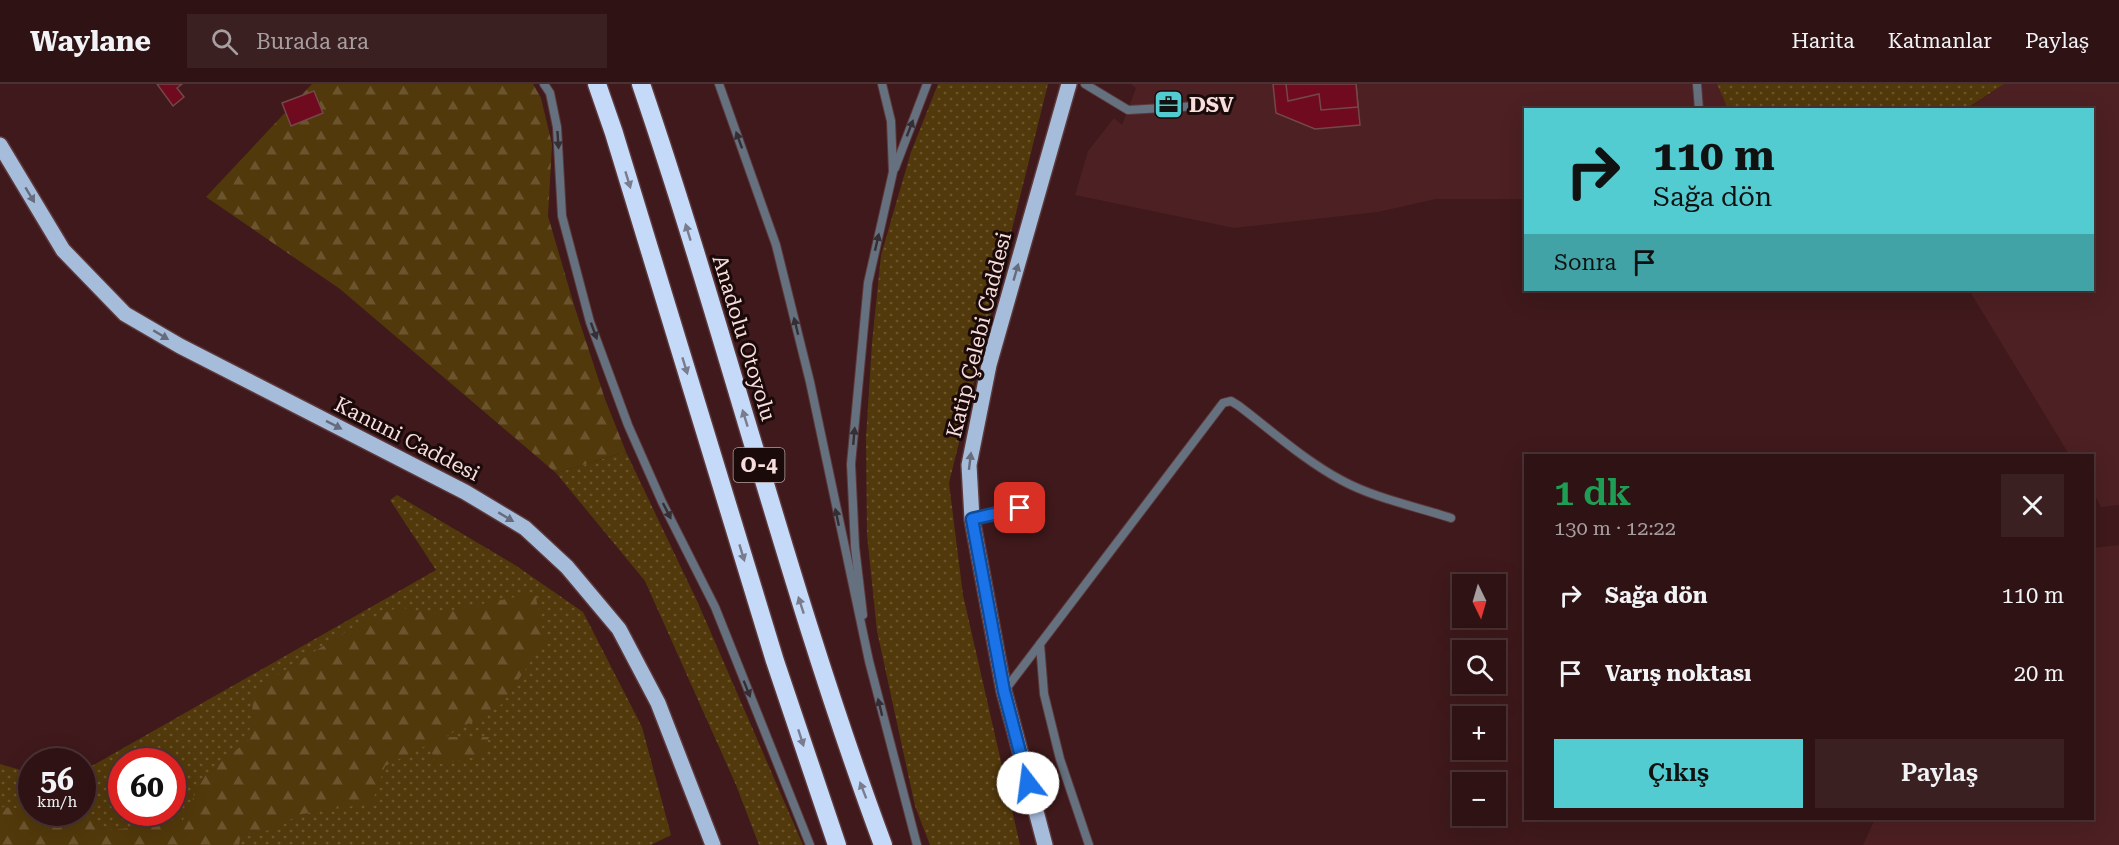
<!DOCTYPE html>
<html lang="tr">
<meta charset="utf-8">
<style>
:root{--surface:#2f1314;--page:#3b2022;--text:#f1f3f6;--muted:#a79ea0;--line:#4a3234;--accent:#52ccd0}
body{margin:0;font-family:"Roboto Serif",serif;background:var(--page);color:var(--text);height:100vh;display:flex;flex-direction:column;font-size:22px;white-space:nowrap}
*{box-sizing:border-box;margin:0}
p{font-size:20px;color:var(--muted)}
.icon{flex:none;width:33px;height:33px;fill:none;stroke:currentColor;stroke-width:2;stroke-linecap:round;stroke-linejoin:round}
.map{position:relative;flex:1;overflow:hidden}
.panel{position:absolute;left:1524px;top:370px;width:570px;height:366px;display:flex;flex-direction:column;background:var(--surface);border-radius:0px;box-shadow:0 6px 24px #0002,0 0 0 2px var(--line)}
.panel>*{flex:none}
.banner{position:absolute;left:1524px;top:24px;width:570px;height:183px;border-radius:0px;box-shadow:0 6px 24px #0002,0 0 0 2px var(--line);background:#52ccd0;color:#111;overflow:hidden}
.needle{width:39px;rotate:175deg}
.controls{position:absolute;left:1452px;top:490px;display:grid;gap:12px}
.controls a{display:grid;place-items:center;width:54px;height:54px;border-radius:0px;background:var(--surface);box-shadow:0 6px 24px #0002,0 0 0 2px var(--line);font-size:30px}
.speed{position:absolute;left:18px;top:664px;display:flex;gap:12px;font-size:30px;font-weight:700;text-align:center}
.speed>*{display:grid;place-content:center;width:78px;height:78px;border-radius:50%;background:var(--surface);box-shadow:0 6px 24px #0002,0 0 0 2px var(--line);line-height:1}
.speed small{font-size:15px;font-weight:400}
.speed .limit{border:9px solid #d22;background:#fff;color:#111}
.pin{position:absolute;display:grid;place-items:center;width:51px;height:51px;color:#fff;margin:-26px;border-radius:12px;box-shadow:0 3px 9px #0006}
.me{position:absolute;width:66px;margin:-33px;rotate:345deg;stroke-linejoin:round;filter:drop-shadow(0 0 4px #0008)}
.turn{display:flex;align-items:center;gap:21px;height:126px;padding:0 30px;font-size:27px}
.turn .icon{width:78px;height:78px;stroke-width:2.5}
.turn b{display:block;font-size:42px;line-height:51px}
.then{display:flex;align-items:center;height:57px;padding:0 30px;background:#0003;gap:12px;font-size:22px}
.round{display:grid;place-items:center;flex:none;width:63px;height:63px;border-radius:0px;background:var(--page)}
.summary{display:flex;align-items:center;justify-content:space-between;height:102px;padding:0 30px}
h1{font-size:36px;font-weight:600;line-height:45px;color:#1e9e55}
.action{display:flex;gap:12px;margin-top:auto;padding:12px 30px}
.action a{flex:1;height:69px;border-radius:0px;background:var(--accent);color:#111;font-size:24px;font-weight:600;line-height:69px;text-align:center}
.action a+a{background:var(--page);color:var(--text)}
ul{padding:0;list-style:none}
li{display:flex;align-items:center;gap:18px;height:78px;padding:0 30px}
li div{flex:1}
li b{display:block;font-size:22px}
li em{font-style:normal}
header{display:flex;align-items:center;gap:36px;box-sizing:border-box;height:84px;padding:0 30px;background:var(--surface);border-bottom:2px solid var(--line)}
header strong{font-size:28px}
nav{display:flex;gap:33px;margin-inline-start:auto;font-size:21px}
.search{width:420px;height:54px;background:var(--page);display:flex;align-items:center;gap:15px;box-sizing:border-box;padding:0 21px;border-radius:0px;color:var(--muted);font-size:22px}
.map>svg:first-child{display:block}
.built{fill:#4d2023}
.green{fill:url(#green-dots);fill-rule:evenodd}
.forest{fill:url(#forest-firs)}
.building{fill:#6f0a1f;stroke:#734849;stroke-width:1.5}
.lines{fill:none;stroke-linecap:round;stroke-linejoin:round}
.lane-casing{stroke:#5c383a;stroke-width:10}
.primary-casing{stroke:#5c383a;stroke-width:18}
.highway-casing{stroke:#5c383a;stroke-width:21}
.lane{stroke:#667180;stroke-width:8}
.primary{stroke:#a6bcdb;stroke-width:15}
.highway{stroke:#c5d9f8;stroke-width:18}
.oneway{fill:#352e33}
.oneway2{fill:#787c8d}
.oneway3{fill:#676c7d}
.route-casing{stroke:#114b97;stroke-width:15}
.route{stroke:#1a73e8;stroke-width:10}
.labels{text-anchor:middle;stroke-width:6;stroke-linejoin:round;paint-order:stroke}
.shield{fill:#1b0a0a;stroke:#b59e9d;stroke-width:1.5}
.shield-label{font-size:20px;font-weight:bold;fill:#f7dddc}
.poi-label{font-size:21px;font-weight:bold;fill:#f7dddc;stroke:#1b0a0a;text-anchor:start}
.street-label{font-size:21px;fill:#f7dddc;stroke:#1b0a0a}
</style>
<header>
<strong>Waylane</strong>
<div class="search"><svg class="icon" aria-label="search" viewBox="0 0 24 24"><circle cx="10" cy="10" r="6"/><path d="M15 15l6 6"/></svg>Burada ara</div>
<nav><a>Harita</a><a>Katmanlar</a><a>Paylaş</a></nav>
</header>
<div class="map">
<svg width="2119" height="761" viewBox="0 0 2119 761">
<defs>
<pattern id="green-dots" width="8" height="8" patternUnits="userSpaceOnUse" patternTransform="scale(1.5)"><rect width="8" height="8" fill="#52390b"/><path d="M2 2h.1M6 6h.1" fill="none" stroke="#6c552e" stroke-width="1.8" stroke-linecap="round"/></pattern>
<pattern id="forest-firs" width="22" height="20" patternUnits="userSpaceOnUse" patternTransform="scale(1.5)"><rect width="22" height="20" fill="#52390b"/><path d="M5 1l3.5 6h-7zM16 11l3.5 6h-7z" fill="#6c552e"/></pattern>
</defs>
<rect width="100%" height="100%" fill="#3f191b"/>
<!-- built -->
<g class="built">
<polygon points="1131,0 1717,0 1728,25 1526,26 1525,115 1436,115 1378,128 1234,144 1075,111 1088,67 1114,34 1122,41 1136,4"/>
<polygon points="2004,0 2119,0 2119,421 2101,423 2093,408 2092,372 2070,372 1969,206 2092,206 2092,26 1966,26"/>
<polygon points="2119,461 2119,761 1863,761 1875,735 2092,735 2093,464"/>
</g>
<!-- green -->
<g class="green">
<polygon points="938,0 1048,0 949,399 963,511 1020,761 930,761 915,722 877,547 867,451 866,354 872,259 881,171 911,68"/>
<polygon points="1717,0 2004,0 1966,25 1728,25"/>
<polygon points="626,368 698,519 803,761 759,761 736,701 645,497 556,389"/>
<path d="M397,411L515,481L583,528L642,643L671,751L651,761H0V680L31,689L32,729H82L83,687L436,486L390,416ZM122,678H172V729H122Z"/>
</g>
<!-- forest -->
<g class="forest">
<polygon points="312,0 533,0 541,14 552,60 548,132 574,221 605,315 626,368 556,389 340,205 206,113"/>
<polygon points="535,509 545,557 501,621 445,653 489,653 483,671 436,681 429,660 385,682 372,719 302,730 269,746 240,755 239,761 0,761 0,723 31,725 32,729 78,729 111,746 182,738 204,691 248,657 255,605 358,540 399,523 433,530"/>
</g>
<!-- building -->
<g class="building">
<polygon points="157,0 182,0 177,4 184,13 173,22"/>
<polygon points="1273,0 1356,0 1360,41 1315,45 1276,29"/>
<polygon points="1286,0 1356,0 1358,23 1321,26 1319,10 1288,17"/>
<polygon points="314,7 323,29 291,42 282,19"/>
</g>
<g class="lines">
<defs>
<g id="lane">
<polyline points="544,0 550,9 557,43 562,132 590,238 628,341 662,418 715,523 810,761"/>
<polyline points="719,0 776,161 810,298 869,577 917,761"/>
<polyline points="1085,0 1128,26 1198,22"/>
<polyline points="1697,0 1699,26"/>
<polyline points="895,84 927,0"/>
<polyline points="972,435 1020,424"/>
<polyline points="863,531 855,463 851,380 868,199 893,88 891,37 882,0"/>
<polyline points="1005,606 1040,560"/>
<path d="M1089,761L1060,675L1044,610L1040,560L1223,319L1231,317L1239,322C1272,347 1304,376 1341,396C1374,414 1414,422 1451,434"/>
</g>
<g id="primary">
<polyline points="0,61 63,166 125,230 180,262 465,408 525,444 567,483 619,545 658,619 713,761"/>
<polyline points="1045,761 1004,607 972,435 969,381 989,281 1069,0"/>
</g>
<g id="highway">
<polyline points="597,0 614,49 775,577 837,761"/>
<path d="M641,0C727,252 790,511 883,761"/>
</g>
</defs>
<!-- lane casing -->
<use href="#lane" class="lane-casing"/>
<!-- primary casing -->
<use href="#primary" class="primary-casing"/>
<!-- highway casing -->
<use href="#highway" class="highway-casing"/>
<!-- lane -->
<use href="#lane" class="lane"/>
<!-- primary -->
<use href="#primary" class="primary"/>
<!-- highway -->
<use href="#highway" class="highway"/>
</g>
<!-- one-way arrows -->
<defs><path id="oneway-solid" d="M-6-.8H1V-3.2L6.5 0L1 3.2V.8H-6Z" transform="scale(1.5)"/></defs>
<g class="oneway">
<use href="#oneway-solid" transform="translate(910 44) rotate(-69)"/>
<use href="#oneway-solid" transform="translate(558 56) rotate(86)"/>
<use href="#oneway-solid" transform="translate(739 56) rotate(-110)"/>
<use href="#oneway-solid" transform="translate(877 158) rotate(-77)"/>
<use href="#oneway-solid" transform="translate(796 242) rotate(-104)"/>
<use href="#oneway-solid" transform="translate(594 247) rotate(70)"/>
<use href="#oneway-solid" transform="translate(854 352) rotate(-85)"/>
<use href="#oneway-solid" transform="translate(667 427) rotate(63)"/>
<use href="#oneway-solid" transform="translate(837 433) rotate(-102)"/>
<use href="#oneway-solid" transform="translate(747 605) rotate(68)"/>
<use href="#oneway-solid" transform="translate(880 623) rotate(-104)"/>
</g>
<g class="oneway2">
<use href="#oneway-solid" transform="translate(628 96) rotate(73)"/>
<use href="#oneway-solid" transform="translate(688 148) rotate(-107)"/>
<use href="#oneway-solid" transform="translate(685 282) rotate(73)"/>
<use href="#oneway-solid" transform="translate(745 334) rotate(-107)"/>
<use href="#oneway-solid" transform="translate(742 469) rotate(73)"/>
<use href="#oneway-solid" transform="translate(801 521) rotate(-108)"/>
<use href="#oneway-solid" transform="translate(801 654) rotate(72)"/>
<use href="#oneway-solid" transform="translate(863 706) rotate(-111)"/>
</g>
<g class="oneway3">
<use href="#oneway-solid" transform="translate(30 111) rotate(59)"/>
<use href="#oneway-solid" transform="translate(1016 188) rotate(-74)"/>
<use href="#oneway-solid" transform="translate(161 251) rotate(31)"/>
<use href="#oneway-solid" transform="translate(334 341) rotate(27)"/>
<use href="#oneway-solid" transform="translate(970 377) rotate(-83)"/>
<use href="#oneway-solid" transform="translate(506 433) rotate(31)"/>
</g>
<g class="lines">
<defs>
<polyline id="route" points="1020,424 972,435 1004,607 1028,699"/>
</defs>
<!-- route casing -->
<use href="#route" class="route-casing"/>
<!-- route -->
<use href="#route" class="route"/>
</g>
<!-- icons -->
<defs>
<symbol id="office-square" viewBox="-11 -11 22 22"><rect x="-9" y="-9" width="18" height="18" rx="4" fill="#52ccd0" stroke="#1b0a0a"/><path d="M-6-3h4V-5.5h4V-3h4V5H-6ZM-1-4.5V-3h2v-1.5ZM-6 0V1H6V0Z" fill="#111"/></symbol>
</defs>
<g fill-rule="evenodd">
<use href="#office-square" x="1152" y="4" width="33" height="33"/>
</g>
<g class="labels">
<!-- shield labels -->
<rect class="shield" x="733.5" y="364" width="51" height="34" rx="4.5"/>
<g class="shield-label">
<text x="759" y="388">O-4</text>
</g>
<!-- poi labels -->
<g class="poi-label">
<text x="1189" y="28">DSV</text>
</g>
<!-- street labels -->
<g class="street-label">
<text transform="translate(979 251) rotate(-76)" y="7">Katip Çelebi Caddesi</text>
<text transform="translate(744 254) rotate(73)" y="7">Anadolu Otoyolu</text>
<text transform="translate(407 355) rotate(27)" y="7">Kanuni Caddesi</text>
</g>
</g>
</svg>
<div class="controls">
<a><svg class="needle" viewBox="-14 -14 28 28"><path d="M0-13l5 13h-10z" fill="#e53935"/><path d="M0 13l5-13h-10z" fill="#a79ea0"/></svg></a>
<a><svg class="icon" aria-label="search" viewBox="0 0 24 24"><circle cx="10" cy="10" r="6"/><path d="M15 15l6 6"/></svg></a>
<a>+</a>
<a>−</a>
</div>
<div class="speed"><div>56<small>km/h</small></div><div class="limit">60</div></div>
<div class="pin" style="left:1020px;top:424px;background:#d93025"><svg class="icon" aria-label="arrive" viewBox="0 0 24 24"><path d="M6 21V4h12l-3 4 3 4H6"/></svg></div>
<svg class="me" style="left:1028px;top:699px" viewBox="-20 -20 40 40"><circle r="19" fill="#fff"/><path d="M0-13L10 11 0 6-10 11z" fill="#1a73e8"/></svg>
<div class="banner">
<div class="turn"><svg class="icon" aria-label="right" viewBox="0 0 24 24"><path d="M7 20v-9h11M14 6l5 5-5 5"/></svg><div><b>110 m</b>Sağa dön</div></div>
<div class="then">Sonra<svg class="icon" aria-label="arrive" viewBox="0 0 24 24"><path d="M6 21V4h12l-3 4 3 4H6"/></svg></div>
</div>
<section class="panel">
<div class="summary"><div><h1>1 dk</h1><p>130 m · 12:22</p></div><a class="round"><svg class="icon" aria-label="close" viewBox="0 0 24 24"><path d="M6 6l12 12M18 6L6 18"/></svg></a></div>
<ul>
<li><svg class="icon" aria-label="right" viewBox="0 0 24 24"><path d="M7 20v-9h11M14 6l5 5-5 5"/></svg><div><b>Sağa dön</b></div><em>110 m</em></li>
<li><svg class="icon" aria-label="arrive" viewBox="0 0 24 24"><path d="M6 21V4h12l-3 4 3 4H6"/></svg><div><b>Varış noktası</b></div><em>20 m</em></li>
</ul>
<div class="action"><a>Çıkış</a><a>Paylaş</a></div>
</section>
</div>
